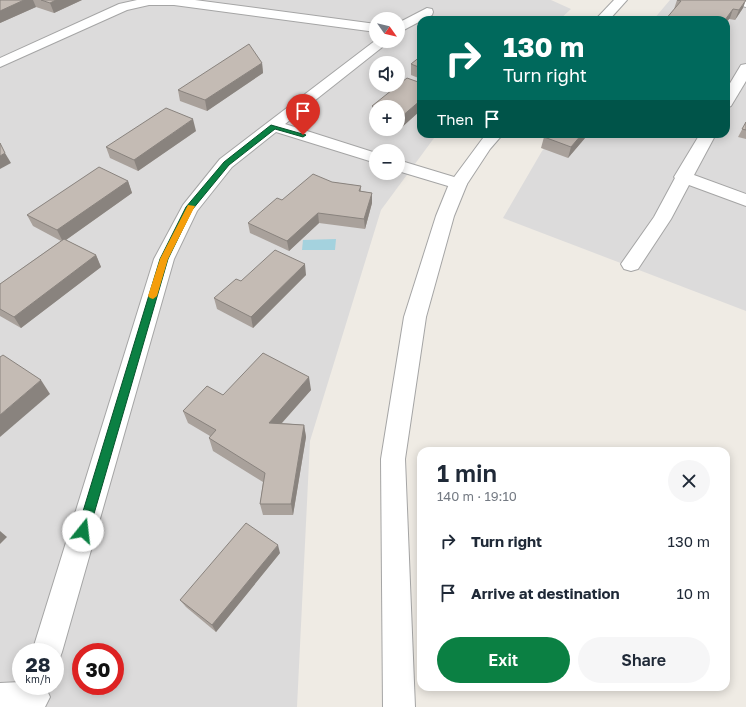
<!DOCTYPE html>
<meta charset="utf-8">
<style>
:root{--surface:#fff;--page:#f6f6f7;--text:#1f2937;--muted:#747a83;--accent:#0b8043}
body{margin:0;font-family:"Golos Text",sans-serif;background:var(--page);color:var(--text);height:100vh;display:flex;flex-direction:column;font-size:15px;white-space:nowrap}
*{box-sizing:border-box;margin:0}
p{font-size:13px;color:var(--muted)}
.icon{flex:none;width:22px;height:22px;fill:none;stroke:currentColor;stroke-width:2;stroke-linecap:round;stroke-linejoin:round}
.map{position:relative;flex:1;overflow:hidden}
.details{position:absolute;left:417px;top:447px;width:313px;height:244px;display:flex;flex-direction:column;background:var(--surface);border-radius:12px;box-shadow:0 2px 10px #0003}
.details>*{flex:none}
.banner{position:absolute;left:417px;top:16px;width:313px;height:122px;border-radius:12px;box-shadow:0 2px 10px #0003;background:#00695c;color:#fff;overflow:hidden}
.needle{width:26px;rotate:124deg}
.tools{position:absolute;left:369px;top:12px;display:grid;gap:8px}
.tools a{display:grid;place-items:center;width:36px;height:36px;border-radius:50%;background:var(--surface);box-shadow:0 2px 10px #0003;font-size:20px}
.speed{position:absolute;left:12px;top:643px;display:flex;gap:8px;font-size:20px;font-weight:700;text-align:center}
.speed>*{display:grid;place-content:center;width:52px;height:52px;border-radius:50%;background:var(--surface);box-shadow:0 2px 10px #0003;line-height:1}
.speed small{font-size:10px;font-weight:400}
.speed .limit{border:6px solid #d22;background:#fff;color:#111}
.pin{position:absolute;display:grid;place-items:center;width:34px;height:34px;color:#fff;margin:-41px -17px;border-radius:50% 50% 50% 0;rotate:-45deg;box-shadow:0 0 4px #0007}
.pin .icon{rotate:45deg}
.me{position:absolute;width:44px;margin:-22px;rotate:16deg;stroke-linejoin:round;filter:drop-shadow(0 0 3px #0008)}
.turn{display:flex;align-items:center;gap:14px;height:84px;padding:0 20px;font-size:18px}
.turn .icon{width:52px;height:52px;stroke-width:2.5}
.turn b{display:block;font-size:28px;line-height:34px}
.then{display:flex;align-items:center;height:38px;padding:0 20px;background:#0003;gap:8px;font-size:15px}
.round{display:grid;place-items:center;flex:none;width:42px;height:42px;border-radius:21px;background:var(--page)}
.summary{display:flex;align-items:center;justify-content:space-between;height:68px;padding:0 20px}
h1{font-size:24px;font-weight:600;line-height:30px}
.primary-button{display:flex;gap:8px;margin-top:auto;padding:8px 20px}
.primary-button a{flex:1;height:46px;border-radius:24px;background:var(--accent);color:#fff;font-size:16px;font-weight:600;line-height:46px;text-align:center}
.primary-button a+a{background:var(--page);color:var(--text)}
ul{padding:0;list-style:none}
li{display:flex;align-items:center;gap:12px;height:52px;padding:0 20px}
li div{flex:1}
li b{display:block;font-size:15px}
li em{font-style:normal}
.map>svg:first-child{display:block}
.residential{fill:#dcdbdb;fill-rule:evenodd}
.water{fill:#a4d2de}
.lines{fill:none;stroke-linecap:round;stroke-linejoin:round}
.minor-casing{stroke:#a5a5a5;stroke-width:2}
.tertiary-casing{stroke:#a5a5a5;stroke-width:2}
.minor{fill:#fff;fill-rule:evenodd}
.tertiary{fill:#fff;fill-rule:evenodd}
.wall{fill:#a9a19b}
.shaded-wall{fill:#89837e}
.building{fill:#c4bbb4;stroke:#89837e}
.route{fill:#0b8043;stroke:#07532c}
.slow{fill:#f59e0b}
</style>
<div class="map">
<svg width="746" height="707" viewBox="0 0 746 707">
<rect width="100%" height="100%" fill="#efebe4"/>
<!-- residential -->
<g class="residential">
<path d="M0,0H551L571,9L559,20H421V134H437L381,210L310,441L297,707H0ZM376,19H398V41H376ZM376,63H398V85H376ZM376,107H398V129H376ZM376,151H398V173H376ZM21,652H55V686H21ZM81,652H115V686H81Z"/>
<polygon points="670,0 746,0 746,311 503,218 542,151 556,134 726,134 726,20 653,20"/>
</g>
<!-- water -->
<polygon class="water" points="336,239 335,250 302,250 303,240"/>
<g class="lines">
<defs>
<g id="minor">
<polygon points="137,0 195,0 376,24 376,32 174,5 149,5 127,10 0,67 0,58 119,4"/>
<polygon points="728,0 746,0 746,7 730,3"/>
<polygon points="427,8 432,9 433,12 432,15 398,33 398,23"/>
<polygon points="376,40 390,41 285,124 376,153 376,163 276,132 232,167 197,211 174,259 62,652 58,663 55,664 55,652 32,652 154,259 183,205 220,159"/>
<polygon points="746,64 746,81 731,106 726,108 726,90 741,65"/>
<polygon points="700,134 716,134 694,175 746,194 746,206 689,185 671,219 638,269 631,271 624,269 621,264 654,217 675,178 674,177"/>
<polygon points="398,160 464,180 467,184 464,188 458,189 398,171"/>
<polygon points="21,682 21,686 45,686 50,697 45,707 0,707 0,683"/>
</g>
<g id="tertiary">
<polygon points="614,0 627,0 609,20 595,20"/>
<polygon points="486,134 503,134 490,149 467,184 454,216 426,317 405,459 415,707 383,707 381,459 404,317 436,216 449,184"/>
</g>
</defs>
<!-- minor casing -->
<use href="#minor" class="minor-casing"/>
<!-- tertiary casing -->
<use href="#tertiary" class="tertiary-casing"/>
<!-- minor -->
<use href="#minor" class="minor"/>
<!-- tertiary -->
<use href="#tertiary" class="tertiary"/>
</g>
<!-- wall -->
<g class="wall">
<polygon points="0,0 82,0 54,13 36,7 0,23"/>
<polygon points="677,0 743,8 735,20 674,9"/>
<polygon points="421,56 421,79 411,75 411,64"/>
<polygon points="262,63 263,73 207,111 180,101 178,90"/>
<polygon points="421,83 421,110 401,128 398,127 398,107 376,107 376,119 372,117 372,106"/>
<polygon points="746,122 746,139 738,137"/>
<polygon points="196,131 138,171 110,158 106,147"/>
<polygon points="544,137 585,138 568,158 541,148"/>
<polygon points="128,181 132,193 66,240 96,255 101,267 21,328 0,316 0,284 61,241 33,226 27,215"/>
<polygon points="332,182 361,186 361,191 372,193 372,203 365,229 319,223 289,251 250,233 248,223 282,200"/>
<polygon points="306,275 253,328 217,309 214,298 241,281"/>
<polygon points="311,390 282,423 304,425 306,437 293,515 263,515 260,504 263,482 213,451 209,438 210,436 188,423 183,411 223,395"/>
<polygon points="280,553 216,632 186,607 180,600"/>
</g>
<!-- shaded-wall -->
<g class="shaded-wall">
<polygon points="24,0 33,0 36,7 0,23 0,11"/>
<polygon points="56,0 82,0 54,13 50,3"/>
<polygon points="746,0 743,8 735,20 739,10"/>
<polygon points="733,9 730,18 726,23 726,20 725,20"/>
<polygon points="262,63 263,73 207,111 205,100"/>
<polygon points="421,100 421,110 401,128 401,117"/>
<polygon points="193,119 196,131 138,171 134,160"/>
<polygon points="582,134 586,134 585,138 568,158 571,147"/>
<polygon points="5,153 11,163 0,169 0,156"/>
<polygon points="128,181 132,193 63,242 57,230"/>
<polygon points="372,193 372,203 365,229 364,219"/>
<polygon points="318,213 319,223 289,251 287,241"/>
<polygon points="96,255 101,267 21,328 14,317"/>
<polygon points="305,264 306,275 253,328 251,317"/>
<polygon points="309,377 311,390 271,435 269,423"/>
<polygon points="41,380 50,394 0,437 0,415"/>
<polygon points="304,425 306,437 293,515 291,504"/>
<polygon points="0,531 7,537 0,544"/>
<polygon points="278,545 280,553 216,632 212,625"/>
</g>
<!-- building -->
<g class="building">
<polygon points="0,0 24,0 0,11"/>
<polygon points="41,0 56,0 50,3"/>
<polygon points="677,0 746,0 739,10 733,9 725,20 665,20 681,1"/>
<polygon points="249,44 262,63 205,100 178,90"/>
<polygon points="421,56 421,68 411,64"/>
<polygon points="407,78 421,83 421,100 401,117 398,116 398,107 376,107 376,108 372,106"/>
<polygon points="166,108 193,119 134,160 106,147"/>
<polygon points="746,122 746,130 742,129"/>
<polygon points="547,134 582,134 571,147 544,137"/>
<polygon points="0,143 5,153 0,156"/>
<polygon points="99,167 128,181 57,230 27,215"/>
<polygon points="313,174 332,182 361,186 359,191 372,193 364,219 318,213 287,241 248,223 277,198 282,200"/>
<polygon points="64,239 96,255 14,317 0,309 0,284"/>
<polygon points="275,250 305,264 251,317 214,298 236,279 241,281"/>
<polygon points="263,353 309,377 269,423 304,425 291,504 260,504 265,473 209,438 216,430 183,411 207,386 223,395"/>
<polygon points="3,355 41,380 0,415 0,357"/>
<polygon points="246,523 278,545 212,625 180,600"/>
</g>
<!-- route -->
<polygon class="route" points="271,125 306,135 303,137 275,129 229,165 192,210 168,259 89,531 87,535 83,536 79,535 77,531 160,259 186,207 224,162"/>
<!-- slow -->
<polygon class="slow" points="188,205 195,206 168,259 157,296 153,299 150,298 148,296 160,259"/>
</svg>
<div class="tools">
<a><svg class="needle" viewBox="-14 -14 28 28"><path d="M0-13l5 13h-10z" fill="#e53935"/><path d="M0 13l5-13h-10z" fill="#747a83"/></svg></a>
<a><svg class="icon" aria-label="sound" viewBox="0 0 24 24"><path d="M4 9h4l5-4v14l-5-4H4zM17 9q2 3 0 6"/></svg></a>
<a>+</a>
<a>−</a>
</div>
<div class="speed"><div>28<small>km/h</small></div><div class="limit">30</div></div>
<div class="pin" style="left:303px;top:135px;background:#d93025"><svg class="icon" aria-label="arrive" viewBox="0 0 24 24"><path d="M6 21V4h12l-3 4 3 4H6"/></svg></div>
<svg class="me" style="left:83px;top:531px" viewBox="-20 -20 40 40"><circle r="19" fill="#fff"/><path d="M0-13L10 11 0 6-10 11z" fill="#0b8043"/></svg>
<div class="banner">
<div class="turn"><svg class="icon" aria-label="right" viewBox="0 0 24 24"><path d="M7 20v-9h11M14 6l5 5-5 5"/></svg><div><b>130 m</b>Turn right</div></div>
<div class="then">Then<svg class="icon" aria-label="arrive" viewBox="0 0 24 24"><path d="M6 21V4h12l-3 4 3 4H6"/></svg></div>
</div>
<section class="details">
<div class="summary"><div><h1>1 min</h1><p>140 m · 19:10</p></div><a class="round"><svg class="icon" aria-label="close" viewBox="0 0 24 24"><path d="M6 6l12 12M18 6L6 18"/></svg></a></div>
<ul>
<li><svg class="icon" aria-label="right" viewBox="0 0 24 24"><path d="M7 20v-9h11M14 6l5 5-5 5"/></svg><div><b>Turn right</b></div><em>130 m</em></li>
<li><svg class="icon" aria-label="arrive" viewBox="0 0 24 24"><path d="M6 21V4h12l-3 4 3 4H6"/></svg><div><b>Arrive at destination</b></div><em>10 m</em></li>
</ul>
<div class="primary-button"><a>Exit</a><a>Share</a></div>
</section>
</div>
